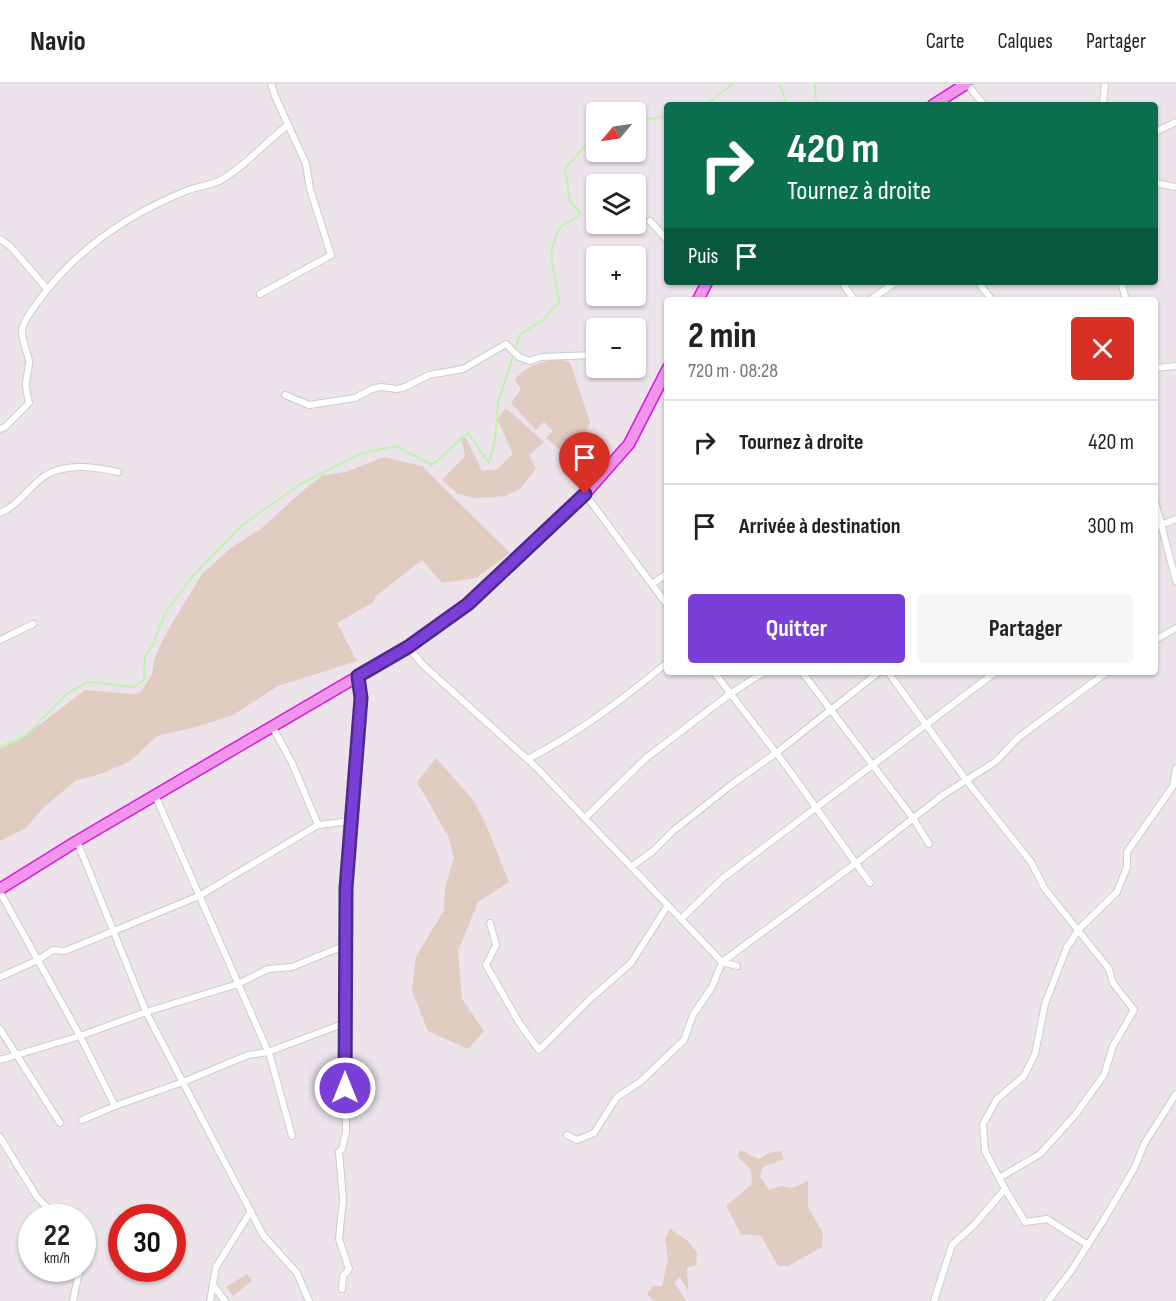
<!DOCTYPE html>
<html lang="fr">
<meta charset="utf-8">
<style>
:root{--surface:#fff;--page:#f6f6f6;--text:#222;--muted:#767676;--line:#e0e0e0;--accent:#7a3fd6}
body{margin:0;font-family:"Sofia Sans Condensed",sans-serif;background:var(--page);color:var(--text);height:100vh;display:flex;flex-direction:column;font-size:22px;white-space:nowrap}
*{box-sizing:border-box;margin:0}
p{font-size:20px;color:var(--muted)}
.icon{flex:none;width:33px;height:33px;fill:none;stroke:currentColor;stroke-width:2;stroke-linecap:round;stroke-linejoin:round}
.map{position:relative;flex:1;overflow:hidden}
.side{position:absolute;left:664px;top:213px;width:494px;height:378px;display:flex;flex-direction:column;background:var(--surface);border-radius:6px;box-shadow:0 2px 4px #0004}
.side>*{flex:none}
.guide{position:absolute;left:664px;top:18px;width:494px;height:183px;border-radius:6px;box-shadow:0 2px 4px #0004;background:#0b6e4f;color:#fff;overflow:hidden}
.needle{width:39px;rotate:241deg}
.tools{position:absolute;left:586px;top:18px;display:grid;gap:12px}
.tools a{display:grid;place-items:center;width:60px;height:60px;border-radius:6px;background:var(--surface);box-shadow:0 2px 4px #0004;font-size:30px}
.speed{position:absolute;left:18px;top:1120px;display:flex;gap:12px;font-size:30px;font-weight:700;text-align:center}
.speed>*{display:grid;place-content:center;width:78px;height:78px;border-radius:50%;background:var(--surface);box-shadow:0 2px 4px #0004;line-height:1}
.speed small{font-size:15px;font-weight:400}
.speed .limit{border:9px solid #d22;background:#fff;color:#111}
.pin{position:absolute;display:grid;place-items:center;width:51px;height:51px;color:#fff;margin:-62px -26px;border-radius:50% 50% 50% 0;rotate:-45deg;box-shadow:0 0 6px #0007}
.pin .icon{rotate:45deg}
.me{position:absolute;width:66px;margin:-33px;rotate:0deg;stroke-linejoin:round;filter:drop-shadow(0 0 4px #0008)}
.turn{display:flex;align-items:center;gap:21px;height:126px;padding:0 24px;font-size:27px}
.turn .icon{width:78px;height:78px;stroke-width:2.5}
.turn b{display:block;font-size:42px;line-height:51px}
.then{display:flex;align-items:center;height:57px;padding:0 24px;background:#0003;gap:12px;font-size:22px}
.round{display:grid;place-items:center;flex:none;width:63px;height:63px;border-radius:6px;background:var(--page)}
.summary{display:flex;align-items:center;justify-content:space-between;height:102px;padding:0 24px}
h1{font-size:36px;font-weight:700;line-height:45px}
.button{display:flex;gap:12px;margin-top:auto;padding:12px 24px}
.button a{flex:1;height:69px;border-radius:6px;background:var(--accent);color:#fff;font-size:24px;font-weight:700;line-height:69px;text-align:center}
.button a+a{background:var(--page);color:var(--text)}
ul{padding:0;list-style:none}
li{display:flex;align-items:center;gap:18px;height:84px;padding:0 24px;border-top:2px solid var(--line)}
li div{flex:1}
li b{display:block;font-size:22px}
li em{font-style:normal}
header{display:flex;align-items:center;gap:36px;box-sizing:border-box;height:84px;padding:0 30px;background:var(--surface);border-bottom:2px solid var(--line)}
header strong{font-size:28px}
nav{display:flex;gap:33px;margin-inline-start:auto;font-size:21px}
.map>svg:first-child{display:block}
.green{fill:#e1ccc2}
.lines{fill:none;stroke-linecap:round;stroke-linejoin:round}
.stream{stroke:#bdf6aa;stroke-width:2}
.street-casing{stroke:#cacfc9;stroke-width:8}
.highway-casing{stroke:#d718d8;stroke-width:13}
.street{stroke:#fff;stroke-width:6}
.highway{stroke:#f195ec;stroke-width:10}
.route-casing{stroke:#4f298b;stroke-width:15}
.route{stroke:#7a3fd6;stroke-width:10}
</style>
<header>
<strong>Navio</strong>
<nav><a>Carte</a><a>Calques</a><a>Partager</a></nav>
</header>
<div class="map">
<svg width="1176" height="1217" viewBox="0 0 1176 1217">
<rect width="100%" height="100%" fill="#ece3eb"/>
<!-- green -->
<g class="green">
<path d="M556,275L570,278L590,338L585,350L566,371L546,354L553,347L544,338L536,346L511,319L521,305L515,296C525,282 540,279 556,275Z"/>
<polygon points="506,324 544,358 529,371 536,385 520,405 505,412 476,414 458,410 442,396 465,372 462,355 466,354 482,387 497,385 513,370 497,335"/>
<polygon points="384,373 422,382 510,469 476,494 442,499 422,476 375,513 374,518 337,539 357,577 278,602 233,631 196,643 157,652 129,678 100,690 75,697 43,724 26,744 0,757 0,665 19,656 85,606 134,610 141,608 152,590 154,576 165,551 202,490 231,464 262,444 300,409 323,391 346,388"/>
<polygon points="436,674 474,717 487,743 509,798 478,818 458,867 462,915 484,947 468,965 428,947 412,907 416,873 444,826 445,804 454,774 449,754 417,698"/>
<polygon points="740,1066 759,1075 769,1069 781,1067 784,1075 763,1083 760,1092 769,1106 781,1102 792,1104 808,1097 808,1122 823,1150 822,1163 788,1182 778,1182 761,1152 741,1150 726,1122 752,1100 751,1086 737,1072"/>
<polygon points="670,1145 688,1157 697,1169 696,1181 687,1184 688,1206 680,1193 674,1198 686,1217 654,1217 647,1210 653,1202 662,1202 668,1175 665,1156"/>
<polygon points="247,1190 252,1197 233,1212 226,1203"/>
</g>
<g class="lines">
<!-- stream -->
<g class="stream">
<polyline points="780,0 787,21"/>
<polyline points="815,0 816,21"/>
<polyline points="705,21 733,0"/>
<polyline points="636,37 668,32"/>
<polyline points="0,663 26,651 68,609 88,598 133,603 144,596 145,572 153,561 165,529 193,492 241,442 299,401 359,370 396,362 432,381 468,349 489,379 495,356 498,319 520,250 543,236 559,218 551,168 559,144 581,130 570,117 565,85 597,48"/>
</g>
<defs>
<g id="street">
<polyline points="967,0 984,21"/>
<polyline points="1103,21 1105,0"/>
<polyline points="1155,48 1176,38"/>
<polyline points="1155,99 1176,103"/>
<polyline points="650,137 668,157"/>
<polyline points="0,155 11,163 47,205"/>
<polyline points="842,198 854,216"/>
<polyline points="978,198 992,216"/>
<polyline points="1121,198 1126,216"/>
<polyline points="260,210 331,171 310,105 306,80 275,12 271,0"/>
<polyline points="870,216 896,198"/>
<polyline points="1155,284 1176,282"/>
<polyline points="285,311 309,321 355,314 372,305 381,303 397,305 405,303 429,291 463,285 506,260 519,273 530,277 541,273 594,271"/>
<path d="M0,345L5,343L29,319C28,313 26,306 26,301C26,293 29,285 29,278C28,268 21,256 22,246C24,235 34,224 40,215C77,165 129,130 186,107C197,102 210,102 221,96C246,82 265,58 288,41"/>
<polyline points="585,410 668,522"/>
<polyline points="1155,417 1176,497"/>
<path d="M0,429C20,421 30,400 48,390C69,379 96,383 118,388"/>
<polyline points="1155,443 1176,435"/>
<polyline points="652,500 668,489"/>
<polyline points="0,556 33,540"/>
<polyline points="1155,556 1176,544"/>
<polyline points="408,563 422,580 536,683 722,878 737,882"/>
<polyline points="714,588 787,683 870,799"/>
<polyline points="802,588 913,734 929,760"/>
<polyline points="888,588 966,696 1031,778 1045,805 1109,885 1113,899 1134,926 1113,962 1104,991 1075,1031 1040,1070 999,1094"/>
<polyline points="272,642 292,679 318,741"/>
<path d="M528,675C580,648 623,615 668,578"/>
<polyline points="155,711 270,972 292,1052"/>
<polyline points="585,734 646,674 730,610 764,588"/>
<polyline points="77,757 146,928 263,1151 297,1189 309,1217"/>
<polyline points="631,783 653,767 673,747 731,701 776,669 879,588"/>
<polyline points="0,808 80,952 115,1022"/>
<polyline points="681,835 723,794 993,590 992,588"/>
<polyline points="490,839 496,861 486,881 520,940 539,966 590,915 631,879 668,821"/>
<polyline points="0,893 38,876 53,866 65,867 199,812 318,741 351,737"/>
<polyline points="0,945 60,1039"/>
<polyline points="0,976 80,952 146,928 238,900 268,885 292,883 346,861"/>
<polyline points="82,1036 115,1022 183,998 248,971 268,968 345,939"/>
<polyline points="567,1051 577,1056 594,1049 617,1013 640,998 684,956 693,931 712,903 722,878 856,779 943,711 995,678 1019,653 1107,588"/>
<polyline points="0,1053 37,1113 57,1134"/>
<polyline points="82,1161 90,1169 82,1183"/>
<polyline points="1088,1161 1047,1135 1025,1138 1005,1105 985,1067 983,1040 997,1015 1024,992 1035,970 1045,920 1067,863 1079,845 1117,808 1127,783 1127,768 1173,702 1176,684"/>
<polyline points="214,1202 225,1217"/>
<polyline points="342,1205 343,1192 349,1185 339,1155 343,1115 339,1068 342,1065 346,1048 346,804 361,614 358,593"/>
<polyline points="73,1217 78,1192 81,1185"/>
<polyline points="210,1217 216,1183 251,1127"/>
<polyline points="934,1217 952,1161 974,1141 1005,1105"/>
<polyline points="1048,1217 1071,1187 1103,1137 1135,1083 1144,1060 1176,1010"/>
</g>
<g id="highway">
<polyline points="933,21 966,0"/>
<polyline points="698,216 707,198"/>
<polyline points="0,805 77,757 408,563 468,520 585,410 629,360 668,284"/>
</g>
</defs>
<!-- street casing -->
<use href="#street" class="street-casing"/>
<!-- highway casing -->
<use href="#highway" class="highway-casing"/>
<!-- street -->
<use href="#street" class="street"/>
<!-- highway -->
<use href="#highway" class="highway"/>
</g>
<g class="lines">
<defs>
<polyline id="route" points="345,1004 346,804 361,614 358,592 408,563 468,520 585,410"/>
</defs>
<!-- route casing -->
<use href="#route" class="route-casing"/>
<!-- route -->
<use href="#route" class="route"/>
</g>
</svg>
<div class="tools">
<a><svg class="needle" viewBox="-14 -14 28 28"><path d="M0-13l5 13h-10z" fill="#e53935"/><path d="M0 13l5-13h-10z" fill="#767676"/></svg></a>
<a><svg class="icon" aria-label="layers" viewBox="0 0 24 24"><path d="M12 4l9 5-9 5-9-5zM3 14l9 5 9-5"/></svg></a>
<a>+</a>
<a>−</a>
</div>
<div class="speed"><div>22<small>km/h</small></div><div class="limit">30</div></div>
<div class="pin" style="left:585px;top:410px;background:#d93025"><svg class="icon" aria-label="arrive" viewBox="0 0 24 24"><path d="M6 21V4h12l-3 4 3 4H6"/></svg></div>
<svg class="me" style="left:345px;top:1004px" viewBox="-20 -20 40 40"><circle r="17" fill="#7a3fd6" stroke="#fff" stroke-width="3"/><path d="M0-11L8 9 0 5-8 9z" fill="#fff"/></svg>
<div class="guide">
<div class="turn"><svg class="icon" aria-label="right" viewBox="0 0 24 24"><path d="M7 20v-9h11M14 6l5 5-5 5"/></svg><div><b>420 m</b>Tournez à droite</div></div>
<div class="then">Puis<svg class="icon" aria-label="arrive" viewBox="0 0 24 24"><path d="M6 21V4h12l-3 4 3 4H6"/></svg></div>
</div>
<section class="side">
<div class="summary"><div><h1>2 min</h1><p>720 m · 08:28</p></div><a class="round" style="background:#d93025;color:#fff"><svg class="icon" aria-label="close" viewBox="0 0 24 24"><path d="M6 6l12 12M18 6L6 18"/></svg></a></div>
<ul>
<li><svg class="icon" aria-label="right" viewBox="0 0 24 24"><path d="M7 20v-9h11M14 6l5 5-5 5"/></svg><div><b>Tournez à droite</b></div><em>420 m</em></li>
<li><svg class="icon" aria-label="arrive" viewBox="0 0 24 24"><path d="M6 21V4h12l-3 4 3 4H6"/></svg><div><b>Arrivée à destination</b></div><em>300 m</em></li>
</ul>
<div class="button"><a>Quitter</a><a>Partager</a></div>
</section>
</div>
